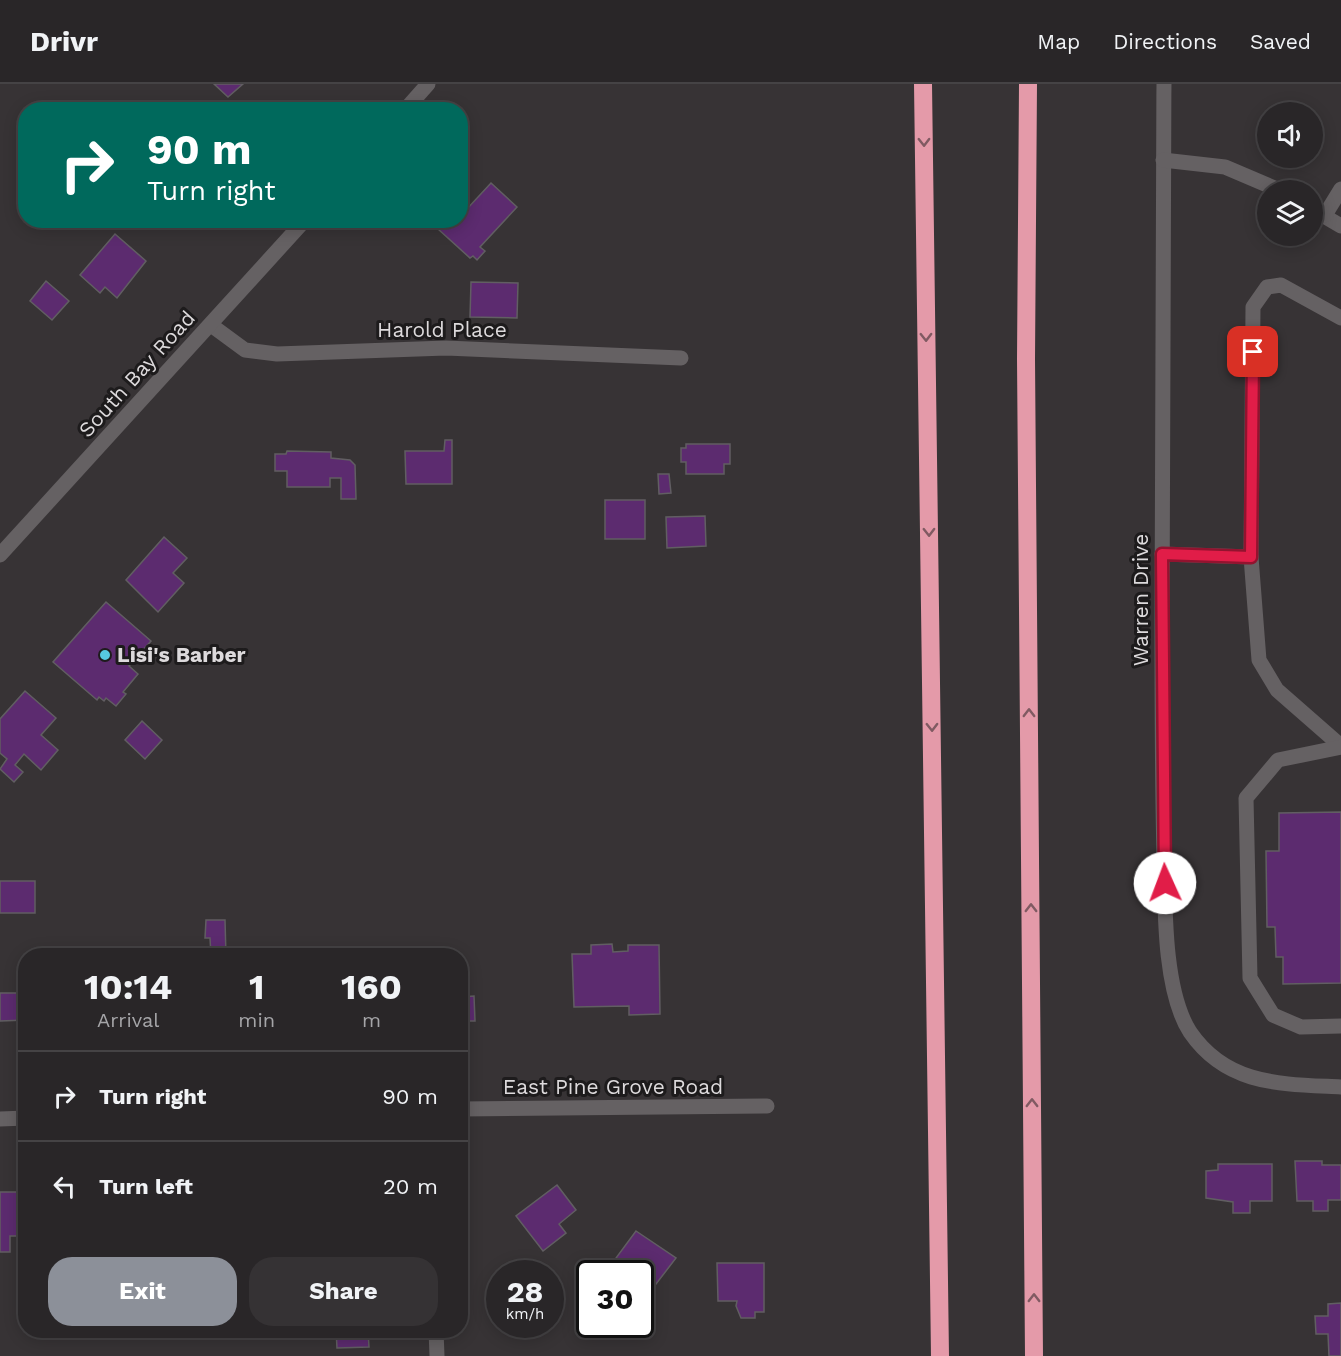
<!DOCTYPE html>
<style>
:root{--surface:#292628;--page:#353234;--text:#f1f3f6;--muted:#a5a5a8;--line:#454345;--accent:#8c9099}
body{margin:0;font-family:"Work Sans",sans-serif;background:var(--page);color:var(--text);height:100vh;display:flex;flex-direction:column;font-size:22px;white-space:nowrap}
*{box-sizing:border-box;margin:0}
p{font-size:20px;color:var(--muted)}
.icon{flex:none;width:33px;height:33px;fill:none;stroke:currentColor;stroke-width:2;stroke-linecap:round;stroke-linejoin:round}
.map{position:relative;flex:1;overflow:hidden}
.sheet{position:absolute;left:18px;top:864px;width:450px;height:390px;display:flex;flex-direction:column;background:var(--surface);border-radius:24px;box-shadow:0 3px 15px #0003,0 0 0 2px var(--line)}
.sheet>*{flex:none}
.top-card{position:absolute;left:18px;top:18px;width:450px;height:126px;border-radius:24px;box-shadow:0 3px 15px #0003,0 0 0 2px var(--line);background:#00695c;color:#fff;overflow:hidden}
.fabs{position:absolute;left:1257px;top:18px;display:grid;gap:12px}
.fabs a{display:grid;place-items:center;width:66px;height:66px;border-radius:50%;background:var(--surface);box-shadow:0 3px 15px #0003,0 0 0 2px var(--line);font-size:30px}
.speed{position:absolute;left:486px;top:1176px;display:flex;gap:12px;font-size:30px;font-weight:700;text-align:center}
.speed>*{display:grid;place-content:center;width:78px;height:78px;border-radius:50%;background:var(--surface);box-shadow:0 3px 15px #0003,0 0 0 2px var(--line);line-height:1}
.speed small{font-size:15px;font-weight:400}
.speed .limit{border:3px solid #111;border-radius:9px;background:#fff;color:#111}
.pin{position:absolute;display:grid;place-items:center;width:51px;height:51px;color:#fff;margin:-26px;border-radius:12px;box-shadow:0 3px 9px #0006}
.me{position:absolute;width:66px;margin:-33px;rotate:358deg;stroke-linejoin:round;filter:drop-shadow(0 0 4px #0008)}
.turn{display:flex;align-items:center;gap:21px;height:126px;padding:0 30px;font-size:27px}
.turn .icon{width:78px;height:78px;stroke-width:2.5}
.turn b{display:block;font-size:42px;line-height:51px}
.eta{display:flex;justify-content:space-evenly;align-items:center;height:102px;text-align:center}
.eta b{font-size:36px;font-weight:700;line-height:42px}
.cta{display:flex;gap:12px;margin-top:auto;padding:12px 30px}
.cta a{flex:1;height:69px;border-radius:24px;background:var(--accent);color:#fff;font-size:24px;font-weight:700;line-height:69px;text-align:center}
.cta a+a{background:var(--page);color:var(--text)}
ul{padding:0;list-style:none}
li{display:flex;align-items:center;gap:18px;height:90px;padding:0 30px;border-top:2px solid var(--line)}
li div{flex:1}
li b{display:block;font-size:22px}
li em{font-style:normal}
header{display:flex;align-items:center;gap:36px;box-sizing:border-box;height:84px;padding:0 30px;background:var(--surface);border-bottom:2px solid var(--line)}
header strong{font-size:28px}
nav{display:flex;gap:33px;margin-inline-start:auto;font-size:21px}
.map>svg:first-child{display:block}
.building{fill:#5c2b6f;stroke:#615e62;stroke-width:1.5}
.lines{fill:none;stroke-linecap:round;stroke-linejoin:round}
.minor{stroke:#656163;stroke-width:15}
.highway{stroke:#e49aa9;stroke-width:18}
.oneway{stroke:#805a62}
.route-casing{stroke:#92132f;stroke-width:15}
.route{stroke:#e11d48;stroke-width:10}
.poi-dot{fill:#56c9e1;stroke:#1d1b1c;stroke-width:2}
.labels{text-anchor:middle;stroke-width:6;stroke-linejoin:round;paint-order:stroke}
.street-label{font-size:21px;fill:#dddadc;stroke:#1d1b1c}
.poi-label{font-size:21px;font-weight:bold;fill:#dddadc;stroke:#1d1b1c;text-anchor:start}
</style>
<header>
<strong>Drivr</strong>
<nav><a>Map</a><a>Directions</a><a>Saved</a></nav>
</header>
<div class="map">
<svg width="1341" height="1272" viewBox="0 0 1341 1272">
<rect width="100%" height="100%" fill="#373335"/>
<!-- building -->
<g class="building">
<polygon points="214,0 243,0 228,13"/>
<polygon points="491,99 517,123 480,163 485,167 477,176 473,172 470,174 438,145 446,136 460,136 460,121 466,126"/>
<polygon points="115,150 146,177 117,214 105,203 100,209 80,191"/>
<polygon points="46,197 69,217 52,236 30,217"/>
<polygon points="471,198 518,199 517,234 470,233"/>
<polygon points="445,356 452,356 452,400 406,400 405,367 444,367"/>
<polygon points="686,360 730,360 730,380 724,380 724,390 686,390 686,378 681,378 681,364 686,364"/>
<polygon points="287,367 331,368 331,374 350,376 355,381 356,415 341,415 341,394 330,394 330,403 287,403 287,387 275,387 275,370 286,370"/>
<polygon points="658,390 669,390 671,409 659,410"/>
<rect x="605" y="416" width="40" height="39"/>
<polygon points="705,432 706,462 667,464 666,433"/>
<polygon points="164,453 187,474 173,489 184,499 158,528 126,496"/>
<polygon points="106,518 151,557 129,582 138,590 123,608 126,610 116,622 106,614 104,617 99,613 97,616 53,578"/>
<polygon points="25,607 56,634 41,651 58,666 41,686 24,670 15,681 23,688 14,698 0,685 7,675 0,669 0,635"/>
<polygon points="142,637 162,656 145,675 125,656"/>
<polygon points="1341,728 1341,899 1283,900 1283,873 1276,873 1275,843 1267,843 1266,767 1279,767 1279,729"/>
<rect x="0" y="797" width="35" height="32"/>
<polygon points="206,836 225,836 226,872 211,872 210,854 205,854"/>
<polygon points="612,860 613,868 628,867 628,861 659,861 660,930 629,931 629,922 574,923 572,870 591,870 591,861"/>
<polygon points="0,909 26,909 26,936 0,937"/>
<polygon points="474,912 475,937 460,937 460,913"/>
<polygon points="1295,1077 1322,1077 1322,1081 1341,1081 1341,1116 1328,1116 1328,1127 1313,1127 1313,1117 1297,1117"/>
<polygon points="1218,1080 1272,1080 1272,1117 1250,1117 1250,1129 1233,1129 1233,1118 1206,1114 1206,1087 1218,1086"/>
<polygon points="557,1101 576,1126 559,1140 566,1149 543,1167 516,1132"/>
<polygon points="0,1108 19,1108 19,1152 10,1152 10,1168 0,1168"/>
<polygon points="636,1147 676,1174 656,1200 616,1174"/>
<polygon points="23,1176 26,1177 26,1202 21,1202"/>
<polygon points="717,1179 764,1179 764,1228 755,1228 755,1234 741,1234 736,1222 737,1217 718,1217"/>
<polygon points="1341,1219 1341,1272 1329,1272 1328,1250 1316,1250 1315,1232 1328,1232 1328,1220"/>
<polygon points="336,1246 368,1246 369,1263 337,1264"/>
</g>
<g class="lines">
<!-- minor -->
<g class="minor">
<path d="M1164,0C1162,180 1162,360 1162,541C1162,617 1162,694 1164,771C1165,820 1163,906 1190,948C1227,1002 1282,1000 1341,1003"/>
<polyline points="405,26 428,0"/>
<polyline points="1163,76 1225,83 1279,106"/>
<polyline points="1312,125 1341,142"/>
<polyline points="1325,131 1341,105"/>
<polyline points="211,241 245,266 277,270 446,264 681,274"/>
<polyline points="1162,470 1251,473 1259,576 1277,606 1341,662"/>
<polyline points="0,471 305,136"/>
<polyline points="1251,473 1253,223 1267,203 1281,201 1341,234"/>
<polyline points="1341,663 1278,676 1246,714 1250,894 1273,931 1301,943 1341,942"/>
<polyline points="460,1025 767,1022"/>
<polyline points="0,1035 26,1034"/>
<polyline points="436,1246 437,1272"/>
</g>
<!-- highway -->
<g class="highway">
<polyline points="923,0 940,1272"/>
<polyline points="1028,0 1026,275 1034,1272"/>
</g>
</g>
<!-- one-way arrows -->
<defs><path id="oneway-chevron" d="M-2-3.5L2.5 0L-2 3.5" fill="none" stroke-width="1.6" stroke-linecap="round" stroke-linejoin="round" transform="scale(1.5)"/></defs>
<g class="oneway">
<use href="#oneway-chevron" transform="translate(924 58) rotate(89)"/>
<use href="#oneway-chevron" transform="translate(926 253) rotate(89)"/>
<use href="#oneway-chevron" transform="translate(929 448) rotate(89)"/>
<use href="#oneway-chevron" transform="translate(1029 629) rotate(-90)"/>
<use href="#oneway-chevron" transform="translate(932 643) rotate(89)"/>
<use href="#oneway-chevron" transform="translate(1031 824) rotate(-90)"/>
<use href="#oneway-chevron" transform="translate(1032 1019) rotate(-90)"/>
<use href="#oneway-chevron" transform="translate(1034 1214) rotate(-90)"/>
</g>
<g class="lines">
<defs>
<polyline id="route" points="1165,799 1162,470 1251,473 1253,268"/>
</defs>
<!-- route casing -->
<use href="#route" class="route-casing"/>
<!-- route -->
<use href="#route" class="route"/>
</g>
<!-- markers -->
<circle class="poi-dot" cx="105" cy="571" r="6"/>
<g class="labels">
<!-- street labels -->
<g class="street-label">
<text x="442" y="253">Harold Place</text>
<text transform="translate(137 290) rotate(-48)" y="7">South Bay Road</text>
<text transform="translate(1141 516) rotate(-90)" y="7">Warren Drive</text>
<text x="613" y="1010">East Pine Grove Road</text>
</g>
<!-- poi labels -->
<g class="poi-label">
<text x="117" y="578">Lisi's Barber</text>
</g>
</g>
</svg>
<div class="fabs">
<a><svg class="icon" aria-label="sound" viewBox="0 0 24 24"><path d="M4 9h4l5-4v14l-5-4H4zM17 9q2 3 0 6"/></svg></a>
<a><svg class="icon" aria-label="layers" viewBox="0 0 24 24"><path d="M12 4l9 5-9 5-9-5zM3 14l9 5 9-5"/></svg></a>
</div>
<div class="speed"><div>28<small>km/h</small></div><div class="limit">30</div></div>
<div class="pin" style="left:1253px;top:268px;background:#d93025"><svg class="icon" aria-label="arrive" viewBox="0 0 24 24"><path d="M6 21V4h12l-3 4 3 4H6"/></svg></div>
<svg class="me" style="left:1165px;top:799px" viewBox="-20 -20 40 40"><circle r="19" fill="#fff"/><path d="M0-13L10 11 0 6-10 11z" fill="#e11d48"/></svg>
<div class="top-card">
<div class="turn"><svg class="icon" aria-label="right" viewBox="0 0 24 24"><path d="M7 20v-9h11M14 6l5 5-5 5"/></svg><div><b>90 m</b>Turn right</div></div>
</div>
<section class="sheet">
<div class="eta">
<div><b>10:14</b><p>Arrival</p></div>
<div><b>1</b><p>min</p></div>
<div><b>160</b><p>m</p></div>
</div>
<ul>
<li><svg class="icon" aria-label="right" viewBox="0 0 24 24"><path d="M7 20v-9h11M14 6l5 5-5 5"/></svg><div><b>Turn right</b></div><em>90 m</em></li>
<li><svg class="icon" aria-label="left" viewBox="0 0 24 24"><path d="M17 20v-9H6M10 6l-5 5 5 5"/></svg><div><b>Turn left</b></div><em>20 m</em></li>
</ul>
<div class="cta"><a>Exit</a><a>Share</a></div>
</section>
</div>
